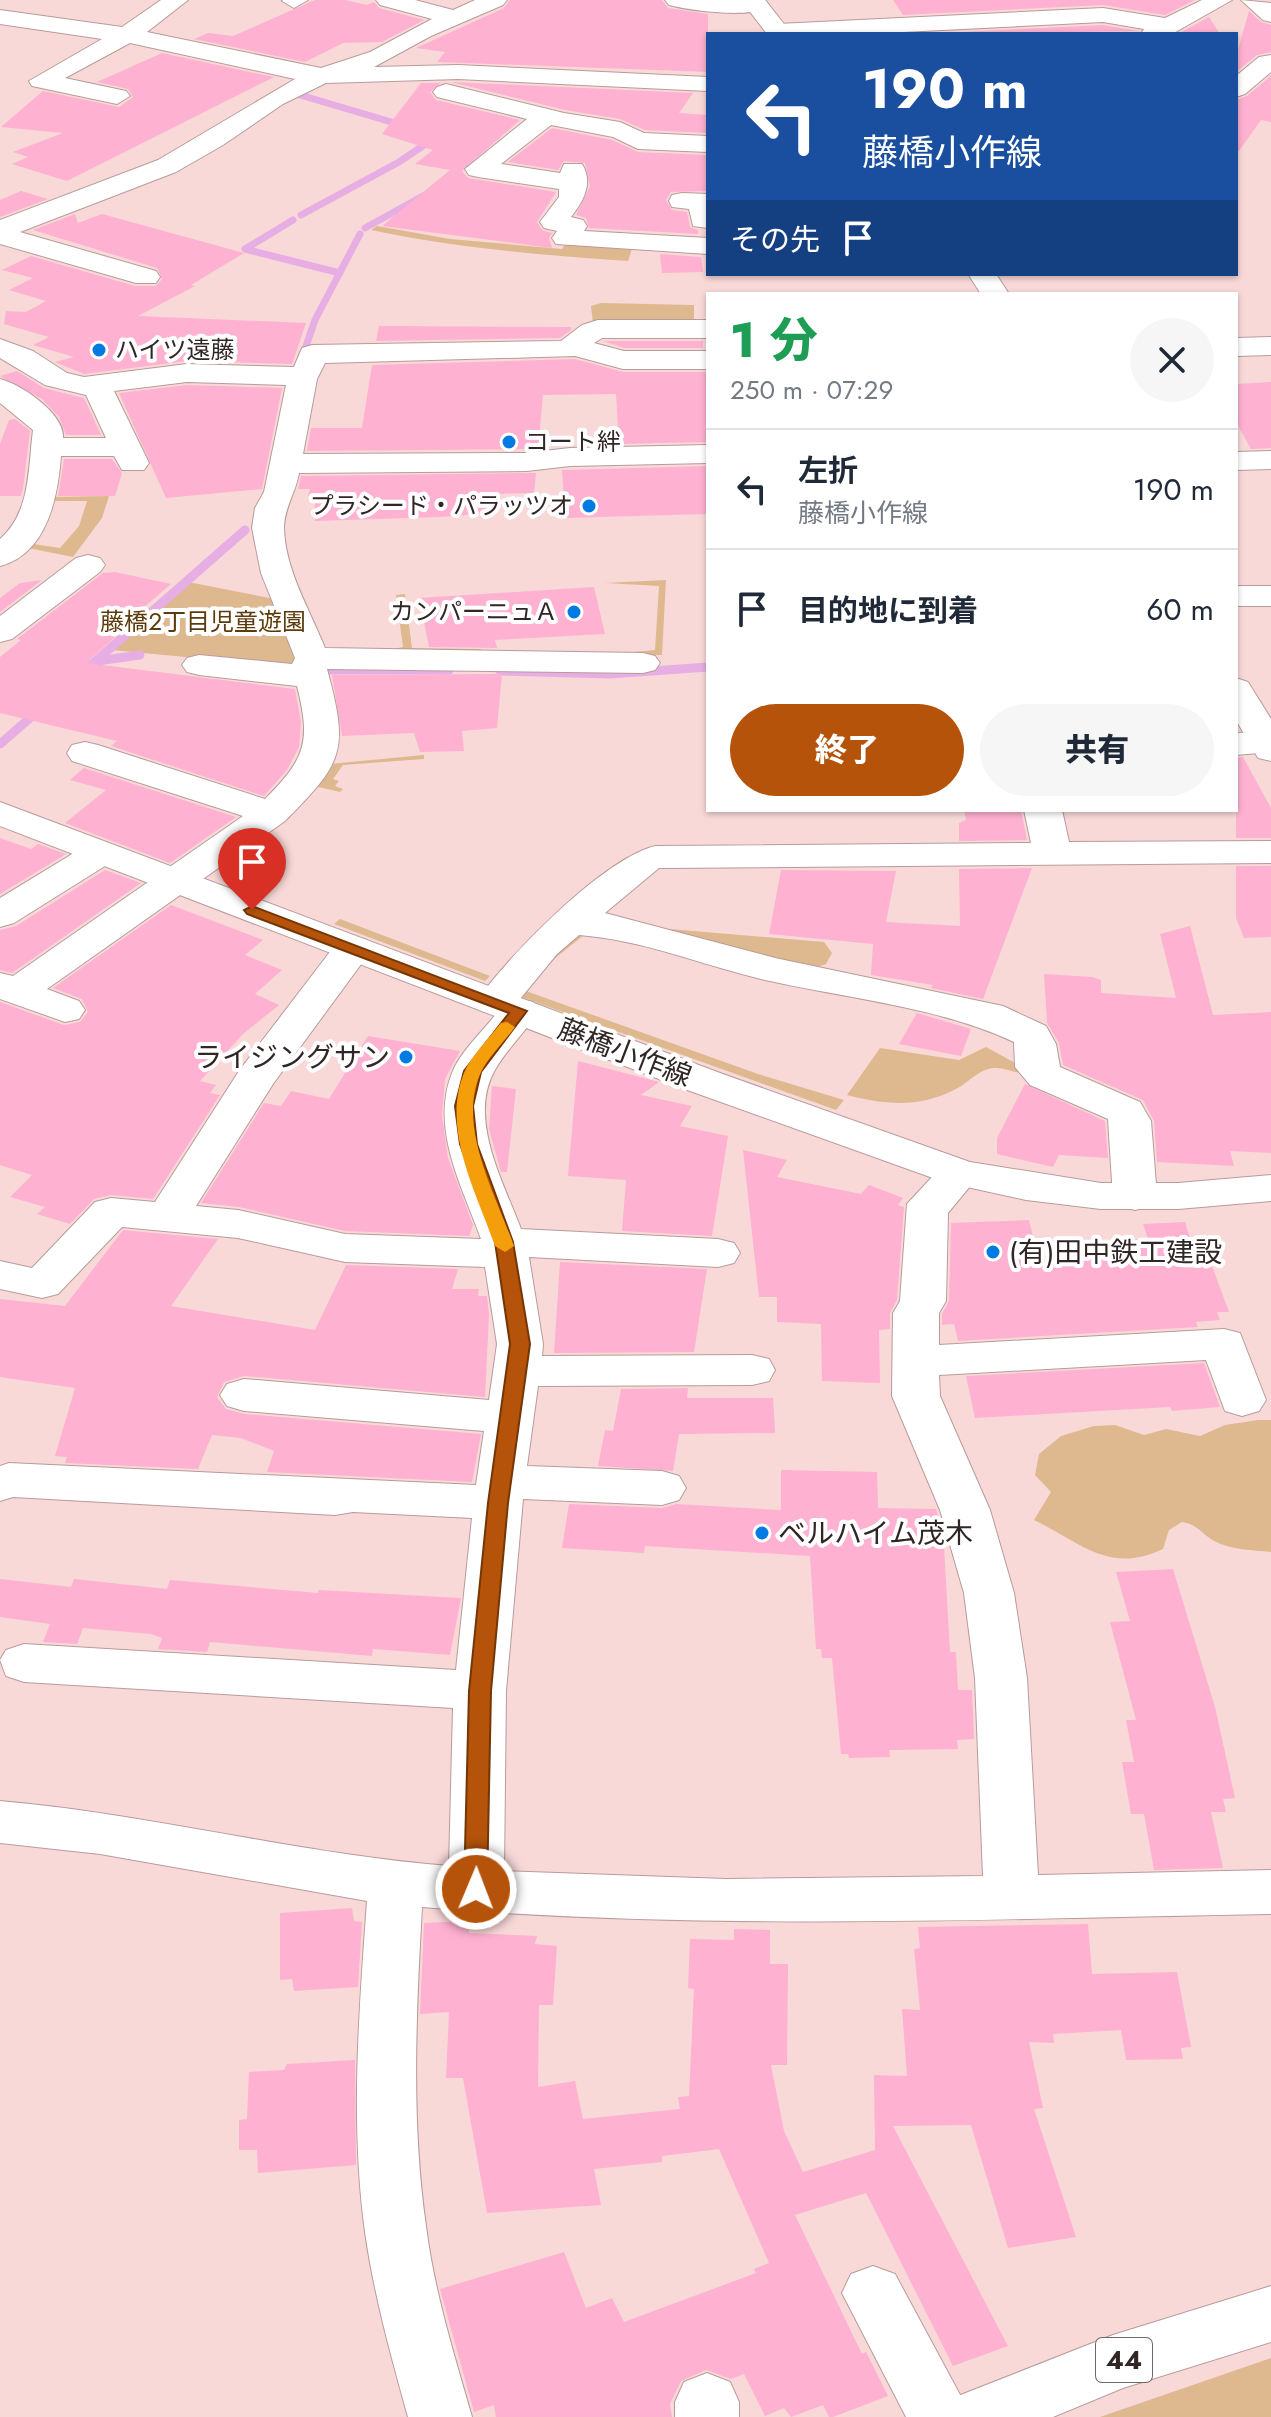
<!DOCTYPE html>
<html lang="ja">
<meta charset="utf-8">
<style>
:root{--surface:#fff;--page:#f6f6f7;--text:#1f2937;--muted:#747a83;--line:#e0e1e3;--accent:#b45309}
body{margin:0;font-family:Jost,"Noto Sans JP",sans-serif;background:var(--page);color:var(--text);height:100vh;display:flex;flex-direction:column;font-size:30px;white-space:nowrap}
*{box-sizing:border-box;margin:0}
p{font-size:26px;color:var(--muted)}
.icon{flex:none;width:44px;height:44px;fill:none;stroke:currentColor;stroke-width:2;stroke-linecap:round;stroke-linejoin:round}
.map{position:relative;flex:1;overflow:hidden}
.details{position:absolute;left:706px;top:292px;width:532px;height:520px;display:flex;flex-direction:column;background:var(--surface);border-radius:0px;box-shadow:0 2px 6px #0004}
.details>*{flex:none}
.hud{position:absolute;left:706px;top:32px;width:532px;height:244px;border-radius:0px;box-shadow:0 2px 6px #0004;background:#1a4fa0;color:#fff;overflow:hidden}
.pin{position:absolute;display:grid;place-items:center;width:68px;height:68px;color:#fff;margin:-82px -34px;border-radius:50% 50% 50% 0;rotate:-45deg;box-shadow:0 0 8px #0007}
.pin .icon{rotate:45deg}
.me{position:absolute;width:88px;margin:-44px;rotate:1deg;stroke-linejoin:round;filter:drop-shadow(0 0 6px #0008)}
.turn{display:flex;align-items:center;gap:28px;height:168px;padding:0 24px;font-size:36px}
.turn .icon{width:104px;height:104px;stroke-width:2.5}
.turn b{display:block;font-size:56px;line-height:68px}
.then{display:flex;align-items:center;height:76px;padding:0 24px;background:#0003;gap:16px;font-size:30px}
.round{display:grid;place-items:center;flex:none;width:84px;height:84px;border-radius:42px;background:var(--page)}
.summary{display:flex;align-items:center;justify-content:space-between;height:136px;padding:0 24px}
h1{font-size:48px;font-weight:800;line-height:60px;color:#1e9e55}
.primary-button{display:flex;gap:16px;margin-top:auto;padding:16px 24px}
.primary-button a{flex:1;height:92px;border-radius:48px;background:var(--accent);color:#fff;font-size:32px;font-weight:800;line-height:92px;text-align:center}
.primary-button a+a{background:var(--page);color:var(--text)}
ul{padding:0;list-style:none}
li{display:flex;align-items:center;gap:24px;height:120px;padding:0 24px;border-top:2px solid var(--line)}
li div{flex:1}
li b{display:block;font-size:30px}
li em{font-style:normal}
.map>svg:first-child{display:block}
.green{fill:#deb990}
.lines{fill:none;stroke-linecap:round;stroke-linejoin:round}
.stream-far1{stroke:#e7aee4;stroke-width:7}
.stream{stroke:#e7aee4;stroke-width:9}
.building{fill:#feb1d0}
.minor-casing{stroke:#b89b9b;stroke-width:2}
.major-casing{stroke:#b89b9b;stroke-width:2}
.minor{fill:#fff;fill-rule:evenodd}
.major{fill:#fff;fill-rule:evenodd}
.route{fill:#b45309;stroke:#753606;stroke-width:2}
.slow{fill:#f59e0b}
.poi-dot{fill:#017ae1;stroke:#fff;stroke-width:3}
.labels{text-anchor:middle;stroke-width:8;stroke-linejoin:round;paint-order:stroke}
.far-poi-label{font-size:24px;fill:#312626;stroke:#fff;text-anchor:start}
.far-park-label{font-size:24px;fill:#5e3b0c;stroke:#fff}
.shield{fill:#fff;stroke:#6f6767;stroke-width:2}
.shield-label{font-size:26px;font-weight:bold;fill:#312626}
.street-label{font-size:28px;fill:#312626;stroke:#fff}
.poi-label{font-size:28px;fill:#312626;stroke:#fff;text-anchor:start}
</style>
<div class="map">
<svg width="1271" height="2417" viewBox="0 0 1271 2417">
<rect width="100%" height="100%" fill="#f8d9d8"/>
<!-- green -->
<g class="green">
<path d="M377,226L450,239L562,249L568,240L633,246L628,261C541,255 457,248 371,230Z"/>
<polygon points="601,303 694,305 694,326 593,324 591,306"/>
<polygon points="109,496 102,518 73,557 23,547 27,543 60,548 79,526 87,501 49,501 49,497"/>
<polygon points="666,580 662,655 628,656 633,652 655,650 659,586 605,583"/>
<polygon points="188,582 275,599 300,668 112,650"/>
<polygon points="405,594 412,648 481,649 481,653 388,650 403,647 396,595"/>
<polygon points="424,755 424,759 343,765 333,779 339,781 335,786 343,789 340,792 310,785 329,764"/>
<polygon points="340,919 490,976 485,981 334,924"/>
<polygon points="594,927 549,963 526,991 758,1074 844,1100 836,1110 510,993 549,948"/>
<polygon points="670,929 824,942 832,953 826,964 805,971 667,935"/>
<path d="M986,1047L1030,1071C1016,1076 1007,1067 994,1068C979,1069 968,1083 956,1089C920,1108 885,1105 847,1095L880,1048L959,1060Z"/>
<path d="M1258,1420H1271V1552C1252,1550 1232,1550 1214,1541C1202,1534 1197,1524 1182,1522L1169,1530L1163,1549C1109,1575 1080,1542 1034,1520L1051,1492L1035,1475L1039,1454L1061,1436L1094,1426L1115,1425L1144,1435L1166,1429L1200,1436L1225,1425Z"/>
<polygon points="1271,2358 1271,2417 1100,2417"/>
</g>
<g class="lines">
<!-- stream-far1 -->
<g class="stream-far1">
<polyline points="300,95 405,126"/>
<polyline points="301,215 399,162 436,137"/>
<polyline points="293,220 245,249 340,273"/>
<polyline points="365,228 423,196"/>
<polyline points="305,349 315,320 360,234"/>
</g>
<!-- stream -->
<g class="stream">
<polyline points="97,661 140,655"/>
<polyline points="328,670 449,670"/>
<polyline points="500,671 610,674 708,667"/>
<polyline points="82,673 245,530"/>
<polyline points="0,744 38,711"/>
</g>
</g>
<!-- building -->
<g class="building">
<polygon points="315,0 345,0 367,5 374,2 379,8 424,20 382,42 343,43 305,62 194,39 208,33 233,36"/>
<polygon points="510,0 662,0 668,8 708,14 708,72 437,62 445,52 416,48 504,8"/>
<polygon points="893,0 1195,0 1165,15 1103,5 903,15"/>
<polygon points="1249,11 1261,22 1271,25 1271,52 1257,55 1236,72 1236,57"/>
<polygon points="1209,17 1220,34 1178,34"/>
<polygon points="1103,25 1139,31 923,34"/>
<polygon points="162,53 274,77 67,181 12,164 28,157 13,152 63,133 1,127 43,91 119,107 133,97 128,89 97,82"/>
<polygon points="1271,76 1271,122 1261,120 1236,155 1236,100 1247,96"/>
<polygon points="451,82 693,93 679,113 708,115 708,133 645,130 620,119 565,110"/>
<polygon points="421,83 441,83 430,92 436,100 520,120 462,171 468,178 556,192 537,222 542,230 552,233 549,238 552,248 382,226 450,170 415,164 433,150 382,134"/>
<polygon points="552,128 612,140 638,152 708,155 708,191 671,192 666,200 672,210 687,212 690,227 698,230 698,234 589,228 586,218 576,215 590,186 585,163 564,161 558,170 508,162"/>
<polygon points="21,191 48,199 0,217 0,200"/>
<polygon points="75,214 78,223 102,214 244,253 191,285 195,286 138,316 306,323 292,364 187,361 84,374 55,362 74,357 33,345 49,337 4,324 6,311 26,312 46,301 9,290 33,278 2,270 31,256 135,286 156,286 162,279 157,268 33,230"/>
<polygon points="660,254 701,257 703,272 662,273"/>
<polygon points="379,326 571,327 571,330 560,338 376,341"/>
<polygon points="603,341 703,341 703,348 624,348"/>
<polygon points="575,359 623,372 708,372 708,442 619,444 616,394 543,395 538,449 307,451 311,428 362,428 372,365"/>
<polygon points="17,371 44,388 84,398 101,435 66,435 59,417 42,399 0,376"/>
<polygon points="1271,382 1271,448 1251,449 1236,422 1236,384"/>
<polygon points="187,385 282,388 262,489 166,498 119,393"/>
<polygon points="15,419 30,431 23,488 21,496 0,496 0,444 9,420"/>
<polygon points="64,459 112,459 122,473 115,496 58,496"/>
<polygon points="708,466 708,514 565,518 562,470"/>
<polygon points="536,473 534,493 488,494 490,513 440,517 315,521 315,496 308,496 310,489 298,489 301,476"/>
<polygon points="115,572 171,584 110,636 115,637 86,663 295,689 301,722 299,747 287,770 264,796 111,746 117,741 0,713 0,657 21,640 17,639 103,573"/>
<polygon points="42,580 0,612 0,598 20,583"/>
<polygon points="594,587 605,634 495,640 497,648 429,647 419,598"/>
<polygon points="502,674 497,728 462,731 464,751 420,752 414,733 342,736 332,675"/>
<polygon points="1243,757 1271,808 1271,838 1236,838 1236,758"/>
<polygon points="84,768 236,817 170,863 65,823 106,790 70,780"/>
<polygon points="964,810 1021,810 1027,840 959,841 959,823 966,820"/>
<polygon points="0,838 31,849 38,844 66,854 0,894"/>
<polygon points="1236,866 1271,866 1271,937 1244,938 1236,918"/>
<polygon points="1032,868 983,999 931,988 933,985 871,975 873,944 769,934 781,870 896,871 886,922 960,926 959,869"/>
<polygon points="105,870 141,883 12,973 0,970 0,930 16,926"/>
<polygon points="171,905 263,940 245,955 282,970 255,994 279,1005 243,1034 200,1081 216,1085 210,1093 220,1095 153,1199 111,1195 94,1199 70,1224 37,1214 45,1207 10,1197 32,1175 0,1165 0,1002 64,1025 80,1022 88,1012 82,999 53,988"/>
<polygon points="1190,926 1213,1015 1271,1012 1271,1153 1230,1151 1234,1166 1157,1162 1154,1121 1143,1100 1063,1065 1059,1043 1047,1023 1044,974 1092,977 1101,980 1101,993 1176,998 1160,934"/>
<polygon points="917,1013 971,1029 961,1056 899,1044"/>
<polygon points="368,1036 460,1051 445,1079 442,1115 448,1158 473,1225 469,1236 345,1231 239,1207 201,1203 264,1103 281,1106 291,1091 329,1099"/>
<polygon points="578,1061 659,1082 641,1095 692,1106 680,1126 728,1136 712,1236 622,1231 626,1180 568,1176"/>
<polygon points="1025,1084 1105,1121 1108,1158 1059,1155 1053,1167 997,1154 997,1138"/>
<polygon points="492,1086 516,1089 507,1172 501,1172 489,1129"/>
<polygon points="743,1150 787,1160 777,1177 861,1194 869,1185 903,1198 898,1205 904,1207 897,1300 890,1313 890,1329 879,1330 880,1383 822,1381 821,1324 777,1322 777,1297 759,1297"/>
<polygon points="1029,1220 1038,1256 1139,1252 1135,1239 1148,1239 1143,1224 1185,1222 1196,1259 1209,1258 1229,1312 1217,1312 1220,1320 1196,1322 1198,1327 958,1341 954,1324 942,1325 942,1314 949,1301 951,1223"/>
<polygon points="123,1230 218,1239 171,1306 315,1330 346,1265 458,1269 452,1289 479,1289 478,1296 487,1296 489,1315 485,1397 244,1376 224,1382 217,1397 226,1409 244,1414 481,1434 472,1482 267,1472 274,1451 241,1438 212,1435 198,1469 65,1463 67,1457 55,1456 75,1388 0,1377 0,1299 65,1306"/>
<polygon points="560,1262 707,1269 694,1352 554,1353"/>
<polygon points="1204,1363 1220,1407 1172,1411 1170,1407 975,1418 966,1376"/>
<polygon points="688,1388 687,1398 773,1398 775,1433 679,1434 673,1471 598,1466 605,1430 613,1431 621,1389"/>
<polygon points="781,1470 877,1472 878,1508 936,1509 943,1530 950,1652 956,1652 958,1690 972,1690 974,1739 957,1740 958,1749 889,1750 890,1757 849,1758 848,1754 841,1754 832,1658 822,1658 821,1649 816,1649 810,1556 645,1546 644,1553 562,1548 569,1504 662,1508 676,1504 781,1510"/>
<polygon points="1173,1569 1215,1707 1235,1798 1223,1799 1226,1812 1211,1812 1223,1868 1154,1870 1144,1814 1131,1814 1122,1762 1134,1762 1126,1720 1136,1720 1110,1622 1130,1621 1116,1572"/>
<polygon points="0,1579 71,1587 74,1579 167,1589 170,1580 318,1593 319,1590 461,1598 450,1655 373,1649 372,1656 210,1642 207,1652 158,1649 162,1638 151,1634 83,1628 77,1644 43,1642 50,1624 0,1617"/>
<polygon points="352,1908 354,1921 362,1922 358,1987 294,1991 292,1979 280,1980 280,1913"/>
<polygon points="468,1921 469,1933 537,1936 535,1944 557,1946 553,2005 539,2005 538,2087 575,2081 583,2119 680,2109 678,2097 689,2096 694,1989 688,1988 690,1939 734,1940 734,1929 770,1930 770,1964 788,1964 787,2065 771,2065 784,2131 803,2172 875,2150 874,2075 907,2076 902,2009 920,2010 914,1949 920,1948 918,1927 1088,1924 1092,1974 1177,1972 1191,2047 1181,2048 1183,2059 1126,2060 1121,2030 1053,2034 1054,2043 1029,2042 1043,2108 1034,2109 1076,2237 1008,2248 971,2125 893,2126 1008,2346 953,2366 866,2193 795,2215 862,2354 866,2352 888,2396 833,2417 829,2417 823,2405 791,2417 784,2408 765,2416 744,2374 731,2379 706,2370 681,2381 670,2404 672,2417 496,2417 494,2405 474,2412 440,2289 564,2252 586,2308 612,2298 624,2322 756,2273 754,2269 769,2263 719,2149 662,2156 662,2162 594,2169 601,2205 487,2213 463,2078 446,2078 449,2012 420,2014 424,1923"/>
<polygon points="355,2060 356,2165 258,2173 257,2150 239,2150 239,2120 247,2119 249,2072 284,2070 287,2064"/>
</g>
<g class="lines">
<defs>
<g id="minor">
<polygon points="161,0 188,0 147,32 321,68 370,52 432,19 380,5 376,0 415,0 453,10 475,0 507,0 503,5 431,36 374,67 458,65 708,77 708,91 458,79 326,83 283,104 223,145 176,172 20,232 156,271 160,277 156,283 136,283 0,244 0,220 158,160 295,79 130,43 65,78 126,91 130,96 117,104 32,86 29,81 102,39 0,24 0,10 122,27"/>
<polygon points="308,0 294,8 282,1 283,0"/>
<path d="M665,0H765L769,5C758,20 687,10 669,5Z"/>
<polygon points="1202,0 1232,0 1172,34 1141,34 1144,29 1103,22 863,34 768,34 766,31 778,24 1103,8 1165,18"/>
<polygon points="1241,0 1271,3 1271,22 1263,20"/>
<polygon points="1271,55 1271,72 1245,94 1236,97 1236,76 1259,57"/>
<path d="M446,84L564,113L620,122L644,133L708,136V152L638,149L613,137L551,125L501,164L560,173L564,164H582C594,183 583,202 571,217L583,220L587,226L584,231L708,238V254L556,244L552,238L557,231L544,228L540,222L559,197V189L478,177L469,175L465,169L527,119L437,97L433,92L437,87Z"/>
<polygon points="682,193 708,194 708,228 693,226 689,209 672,207 669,201 672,195"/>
<path d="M598,320H708V338H602L594,343L624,351H708V369H623L575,356L325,363L317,379L303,454L527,453L570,448L708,445V463L570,466L527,471L299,473C296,492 284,508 284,528C285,570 310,610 325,648L643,653L655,656L660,663L655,670L643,673L327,669C349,750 344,762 285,821L47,989L79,1001L85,1010L79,1019L65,1022L0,999V973L13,976L243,816L72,761L67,753L72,745L85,742L98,745L265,799C306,758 311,742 297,686L199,675L187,672L182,665L187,658L199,655L292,664L295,658L261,573L252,528L255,508L264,492L286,385L187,382L114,391L149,463L144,470H122L114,456H61C58,497 47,554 0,566V539C31,512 28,468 33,430L0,403V379C21,384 65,414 63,438H106L86,395L45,385L0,358V339L33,351L67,373L84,377L187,364L294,367L302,348L312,345L561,341L582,325Z"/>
<polygon points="1271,337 1271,355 1236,356 1236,338"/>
<polygon points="1271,451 1271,469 1236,470 1236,452"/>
<polygon points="88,555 100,558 105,565 100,572 12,639 0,642 0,616 76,558"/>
<rect x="1236" y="586" width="35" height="20"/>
<polygon points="1271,732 1271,752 1236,755 1236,733"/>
<path d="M1024,810H1062L1069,842L1271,841V863L659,868L605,913L775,958L1003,1006L1046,1026L1056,1044L1060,1067L1140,1102L1151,1121L1157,1197L1150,1206L1135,1210L1120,1206L1113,1197L1108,1119L1030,1085L1015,1067L1014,1042C939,1007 851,999 770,981C706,967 645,940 579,935L557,954L520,999L533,1002L539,1011C526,1031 507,1049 495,1070C467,1118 504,1183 521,1229L718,1239L734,1243L740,1253L734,1263L718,1267L529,1257L543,1344L542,1356L752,1355L769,1359L775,1370L769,1381L752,1385L538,1386L527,1466L662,1471L679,1476L686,1488L679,1500L662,1505L523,1499L506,1691L504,1871L726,1879L983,1876L975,1678L964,1593L940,1510L892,1396L893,1313L900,1301L907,1204L944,1164L959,1160L974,1164L981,1173L948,1213L946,1301L939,1313V1345L1224,1329L1240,1333L1266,1400L1259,1411L1242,1416L1225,1411L1206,1360L939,1375L940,1396L990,1510L1014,1593L1027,1678L1038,1875L1271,1870V1914C988,1919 705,1931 422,1907C416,2014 411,2121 426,2226C434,2291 454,2354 472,2417H408C391,2356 374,2295 365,2232C350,2123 359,2011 367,1901L100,1854L0,1843V1801C151,1814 298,1854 449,1866L453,1708L24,1682L6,1676L0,1660L6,1650L24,1644L456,1670L472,1518L353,1512L335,1515L13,1497L0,1501V1466L9,1463L476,1485L484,1431L244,1411L227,1406L220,1395L227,1384L244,1379L489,1400L497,1344L485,1267L345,1262L238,1238L122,1227L58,1294L42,1298L0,1289V1261L32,1268L95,1202L111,1198L155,1202L239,1071L339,940L353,936L367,940L373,948L273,1084L196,1206L238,1210L345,1234L481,1239C462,1186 430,1129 452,1073C460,1052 482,1032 496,1014L482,1011L476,1002C507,957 603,859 655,846L1031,843Z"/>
<polygon points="100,842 113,845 119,853 113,861 14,923 0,927 0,898 87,845"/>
<polygon points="873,2266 895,2274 972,2417 906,2417 842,2293 851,2274"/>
<polygon points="707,2373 730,2382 739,2402 739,2417 675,2417 675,2402 684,2382"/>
</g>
<g id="major">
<polygon points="741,0 765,0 792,34 767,34"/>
<polygon points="968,274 996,274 1009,294 981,294"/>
<polygon points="1236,678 1248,682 1271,719 1271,761 1258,758 1236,720"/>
<polygon points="0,802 720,1073 970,1162 1101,1183 1178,1183 1271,1175 1271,1201 1178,1209 1101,1209 1026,1200 944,1182 690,1091 0,826"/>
<polygon points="1271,2286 1271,2342 1123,2388 1053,2417 949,2417 958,2396 1113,2335"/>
</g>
</defs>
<!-- minor casing -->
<use href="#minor" class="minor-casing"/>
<!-- major casing -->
<use href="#major" class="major-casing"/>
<!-- minor -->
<use href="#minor" class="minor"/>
<!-- major -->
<use href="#major" class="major"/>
</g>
<!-- route -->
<polygon class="route" points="252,906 527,1011 481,1072 473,1106 477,1144 513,1242 530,1344 508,1503 491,1691 487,1889 484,1896 467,1896 464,1889 469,1691 488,1503 510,1344 495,1242 460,1144 455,1106 464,1071 509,1013 247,914 244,910"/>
<!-- slow -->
<path class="slow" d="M507,1022L515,1027C505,1041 489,1056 481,1072C456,1126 496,1195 514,1246L505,1252L495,1246C477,1193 441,1130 464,1073C471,1056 489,1038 501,1023Z"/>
<!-- markers -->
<g class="poi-dot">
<circle cx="99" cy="350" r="8"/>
<circle cx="509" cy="442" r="8"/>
<circle cx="589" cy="506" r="8"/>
<circle cx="574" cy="612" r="8"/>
<circle cx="406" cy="1057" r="8"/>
<circle cx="993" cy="1252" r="8"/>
<circle cx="762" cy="1533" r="8"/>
</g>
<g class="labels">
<!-- far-poi labels -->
<g class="far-poi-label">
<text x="115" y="358">ハイツ遠藤</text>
<text x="525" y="450">コート絆</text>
<text x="573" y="514" text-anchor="end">プラシード・パラッツオ</text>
<text x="558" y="620" text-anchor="end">カンパーニュＡ</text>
</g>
<!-- far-park labels -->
<g class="far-park-label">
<text x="203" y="630">藤橋２丁目児童遊園</text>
</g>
<!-- shield labels -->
<rect class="shield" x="1096" y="2338" width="56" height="44" rx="6"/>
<g class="shield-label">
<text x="1124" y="2369">44</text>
</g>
<!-- street labels -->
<g class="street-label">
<text transform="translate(625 1052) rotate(21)" y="10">藤橋小作線</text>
</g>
<!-- poi labels -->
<g class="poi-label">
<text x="390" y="1067" text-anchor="end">ライジングサン</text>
<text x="1009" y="1262">(有)田中鉄工建設</text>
<text x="778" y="1543">ベルハイム茂木</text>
</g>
</g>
</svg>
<div class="pin" style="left:252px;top:910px;background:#d93025"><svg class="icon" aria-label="arrive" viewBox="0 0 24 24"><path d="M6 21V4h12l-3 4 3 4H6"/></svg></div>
<svg class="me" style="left:476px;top:1889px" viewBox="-20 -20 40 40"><circle r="17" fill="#b45309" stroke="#fff" stroke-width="3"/><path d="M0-11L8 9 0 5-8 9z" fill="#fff"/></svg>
<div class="hud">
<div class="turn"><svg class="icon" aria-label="left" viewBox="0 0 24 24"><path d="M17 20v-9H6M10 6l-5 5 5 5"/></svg><div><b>190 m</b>藤橋小作線</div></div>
<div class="then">その先<svg class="icon" aria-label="arrive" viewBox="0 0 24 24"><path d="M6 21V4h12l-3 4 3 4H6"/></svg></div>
</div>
<section class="details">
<div class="summary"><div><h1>1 分</h1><p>250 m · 07:29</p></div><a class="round"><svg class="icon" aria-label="close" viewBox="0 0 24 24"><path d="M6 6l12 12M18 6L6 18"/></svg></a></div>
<ul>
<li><svg class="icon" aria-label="left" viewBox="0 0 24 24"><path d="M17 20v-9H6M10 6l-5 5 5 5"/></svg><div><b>左折</b><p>藤橋小作線</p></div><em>190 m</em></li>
<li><svg class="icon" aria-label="arrive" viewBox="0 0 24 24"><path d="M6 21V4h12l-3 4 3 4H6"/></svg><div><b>目的地に到着</b></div><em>60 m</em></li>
</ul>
<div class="primary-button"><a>終了</a><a>共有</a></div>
</section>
</div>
